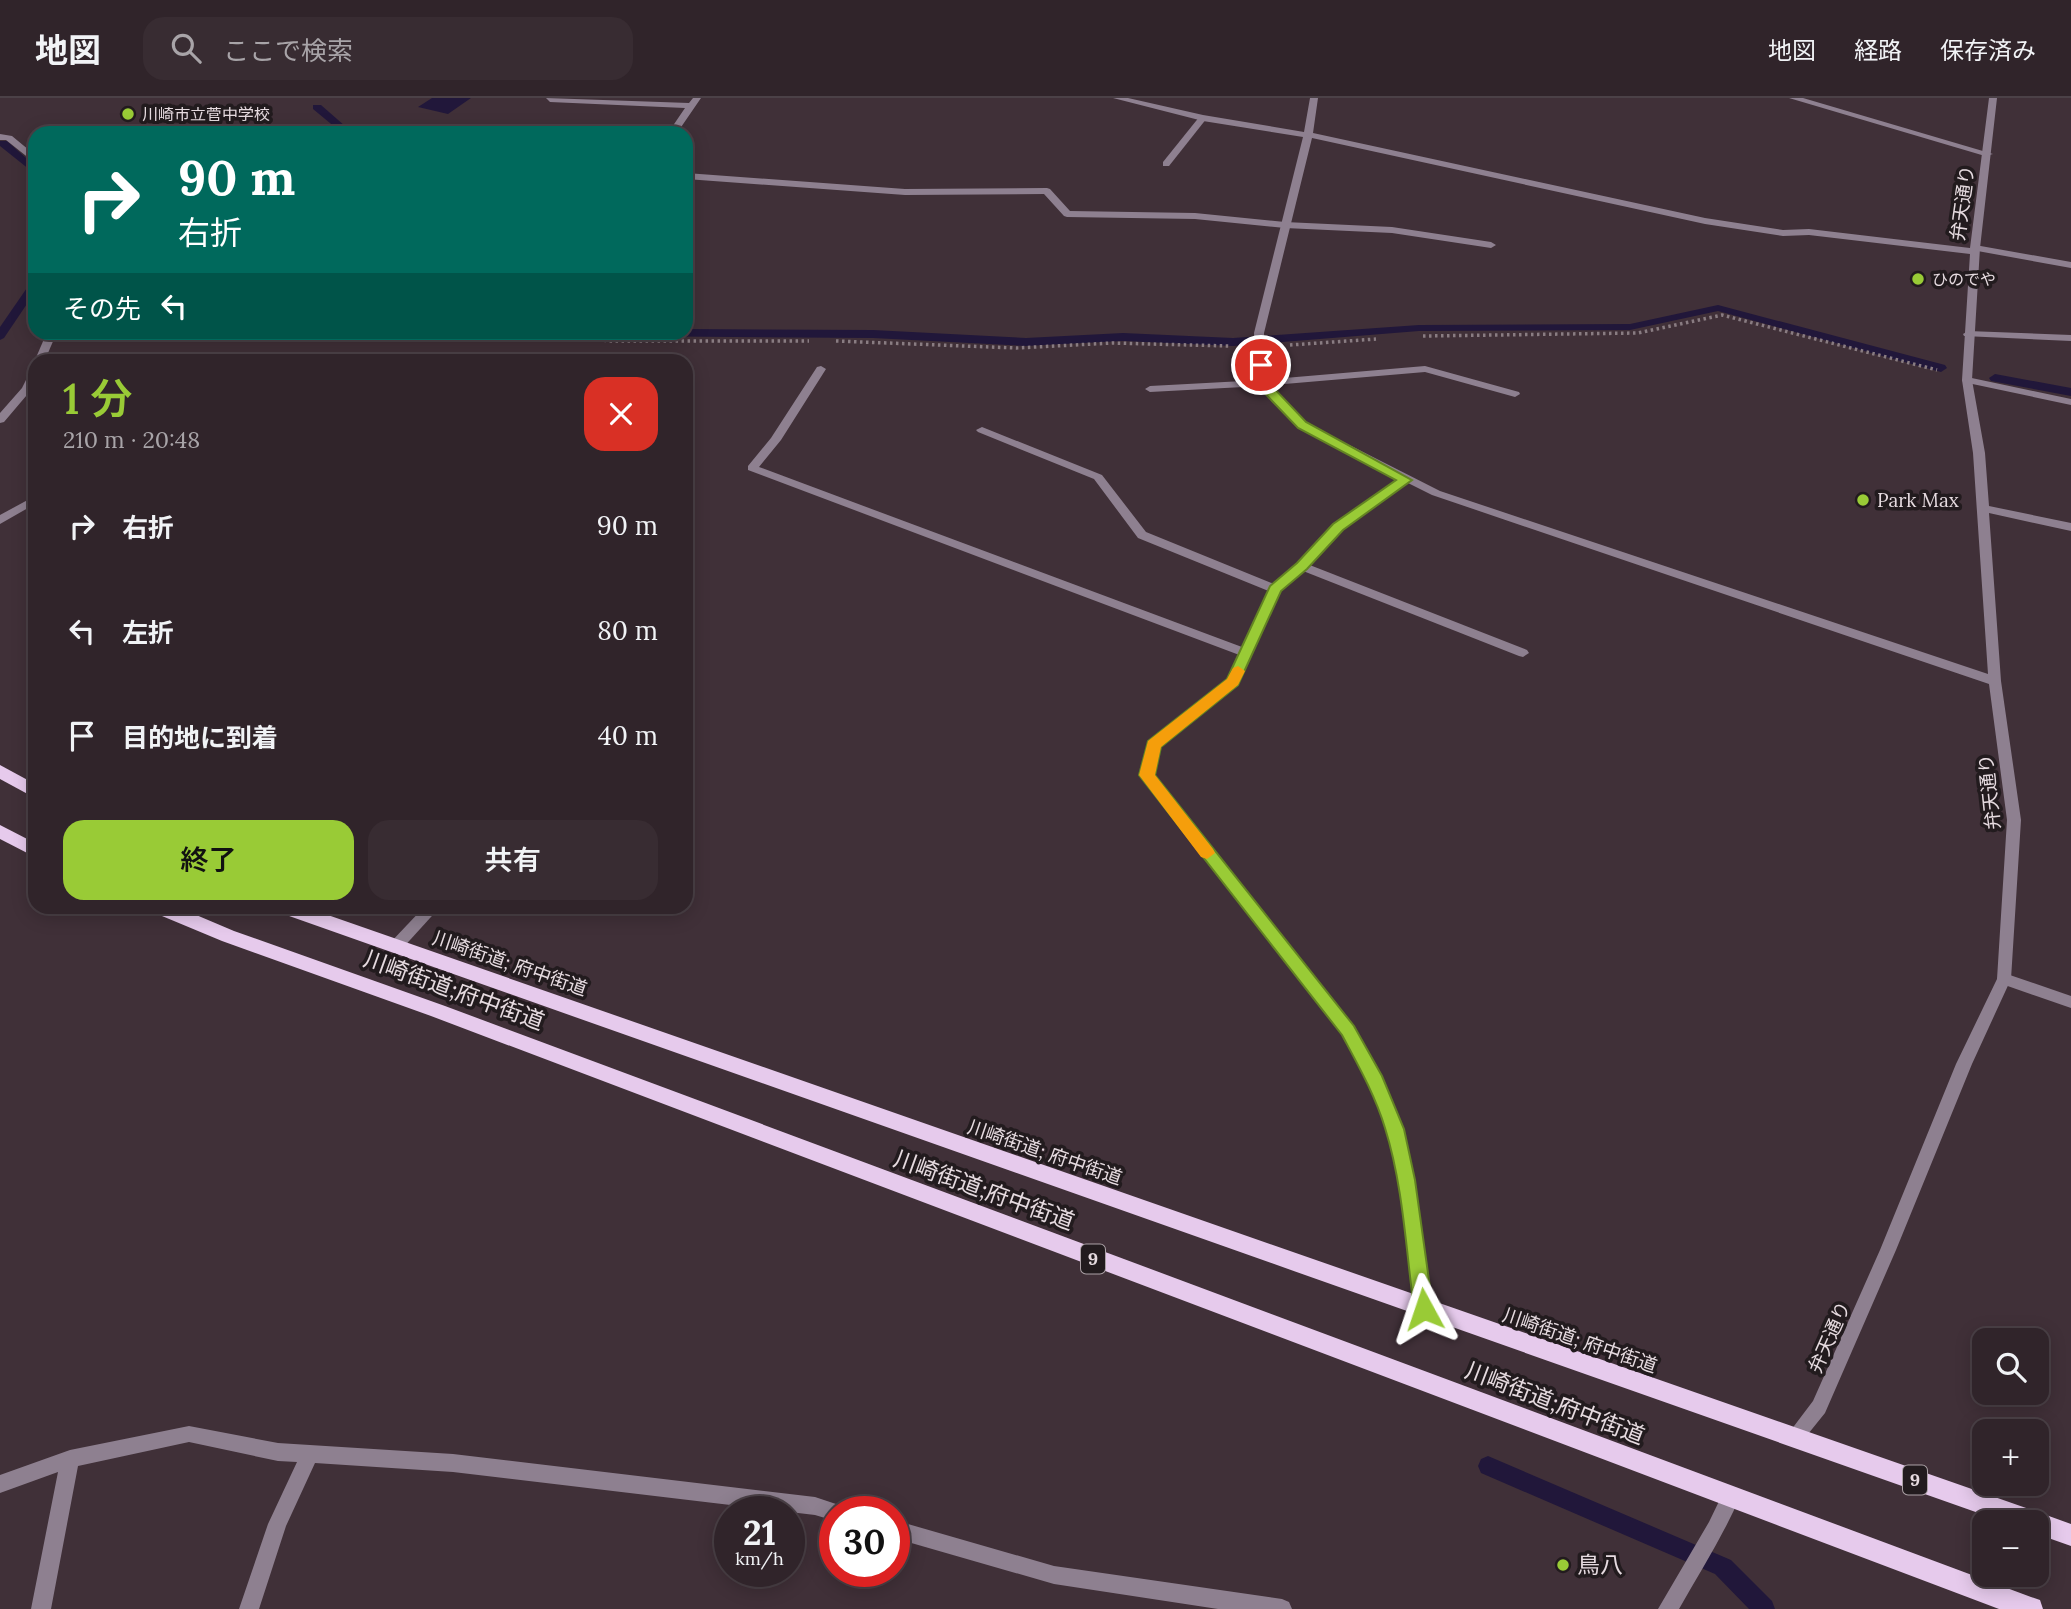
<!DOCTYPE html>
<html lang="ja">
<meta charset="utf-8">
<style>
:root{--surface:#30242a;--page:#382c32;--text:#f1f3f6;--muted:#a8a4a8;--line:#4b4147;--accent:#99cb36}
body{margin:0;font-family:Lora,"Noto Sans JP",serif;background:var(--page);color:var(--text);height:100vh;display:flex;flex-direction:column;font-size:26px;white-space:nowrap}
*{box-sizing:border-box;margin:0}
p{font-size:23px;color:var(--muted)}
.icon{flex:none;width:38px;height:38px;fill:none;stroke:currentColor;stroke-width:2;stroke-linecap:round;stroke-linejoin:round}
.map{position:relative;flex:1;overflow:hidden}
.drawer{position:absolute;left:28px;top:256px;width:665px;height:560px;display:flex;flex-direction:column;background:var(--surface);border-radius:21px;box-shadow:0 4px 18px #0003,0 0 0 2px var(--line)}
.drawer>*{flex:none}
.banner{position:absolute;left:28px;top:28px;width:665px;height:214px;border-radius:21px;box-shadow:0 4px 18px #0003,0 0 0 2px var(--line);background:#00695c;color:#fff;overflow:hidden}
.controls{position:absolute;left:1972px;top:1230px;display:grid;gap:14px}
.controls a{display:grid;place-items:center;width:77px;height:77px;border-radius:14px;background:var(--surface);box-shadow:0 4px 18px #0003,0 0 0 2px var(--line);font-size:35px}
.speed{position:absolute;left:714px;top:1398px;display:flex;gap:14px;font-size:35px;font-weight:700;text-align:center}
.speed>*{display:grid;place-content:center;width:91px;height:91px;border-radius:50%;background:var(--surface);box-shadow:0 4px 18px #0003,0 0 0 2px var(--line);line-height:1}
.speed small{font-size:18px;font-weight:400}
.speed .limit{border:10px solid #d22;background:#fff;color:#111}
.pin{position:absolute;display:grid;place-items:center;width:60px;height:60px;color:#fff;margin:-30px;border:4px solid #fff;border-radius:50%;box-shadow:0 2px 7px #0007}
.me{position:absolute;width:77px;margin:-38px;rotate:355deg;stroke-linejoin:round;filter:drop-shadow(0 0 5px #0008)}
.turn{display:flex;align-items:center;gap:24px;height:147px;padding:0 35px;font-size:32px}
.turn .icon{width:91px;height:91px;stroke-width:2.5}
.turn b{display:block;font-size:49px;line-height:60px}
.then{display:flex;align-items:center;height:66px;padding:0 35px;background:#0003;gap:14px;font-size:26px}
.round{display:grid;place-items:center;flex:none;width:74px;height:74px;border-radius:21px;background:var(--page)}
.headline{display:flex;align-items:center;justify-content:space-between;height:119px;padding:0 35px}
h1{font-size:42px;font-weight:600;line-height:52px;color:var(--accent)}
.primary-button{display:flex;gap:14px;margin-top:auto;padding:14px 35px}
.primary-button a{flex:1;height:80px;border-radius:21px;background:var(--accent);color:#111;font-size:28px;font-weight:600;line-height:80px;text-align:center}
.primary-button a+a{background:var(--page);color:var(--text)}
ul{padding:0;list-style:none}
li{display:flex;align-items:center;gap:21px;height:105px;padding:0 35px}
li div{flex:1}
li b{display:block;font-size:26px}
li em{font-style:normal}
header{display:flex;align-items:center;gap:42px;box-sizing:border-box;height:98px;padding:0 35px;background:var(--surface);border-bottom:2px solid var(--line)}
header strong{font-size:33px}
nav{display:flex;gap:38px;margin-inline-start:auto;font-size:24px}
.search{width:490px;height:63px;background:var(--page);display:flex;align-items:center;gap:18px;box-sizing:border-box;padding:0 24px;border-radius:21px;color:var(--muted);font-size:26px}
.map>svg:first-child{display:block}
.water{fill:#21173a}
.lines{fill:none;stroke-linecap:round;stroke-linejoin:round}
.stream{fill:#21173a;fill-rule:evenodd}
.path{stroke:#897c82;stroke-width:3.5;stroke-dasharray:2.5 3.5;stroke-linecap:butt}
.lane{fill:#8e8090;fill-rule:evenodd}
.street{fill:#8e8090;fill-rule:evenodd}
.primary{fill:#e6caec;fill-rule:evenodd}
.route{fill:#99cb36;stroke:#638423;stroke-width:2}
.slow{fill:#f59e0b}
.poi-dot{fill:#99cb36;stroke:#221b1e;stroke-width:2.5}
.labels{text-anchor:middle;stroke-width:7;stroke-linejoin:round;paint-order:stroke}
.far-poi-label{font-size:16px;fill:#e6dbe0;stroke:#221b1e;text-anchor:start}
.shield{fill:#221b1e;stroke:#aba1a6;stroke-width:2}
.shield-label{font-size:18px;font-weight:bold;fill:#e6dbe0}
.street-label{font-size:19px;fill:#e6dbe0;stroke:#221b1e}
.poi-label{font-size:19px;fill:#e6dbe0;stroke:#221b1e;text-anchor:start}
.near-street-label{font-size:23px;fill:#e6dbe0;stroke:#221b1e}
.near-poi-label{font-size:23px;fill:#e6dbe0;stroke:#221b1e;text-anchor:start}
</style>
<header>
<strong>地図</strong>
<div class="search"><svg class="icon" aria-label="search" viewBox="0 0 24 24"><circle cx="10" cy="10" r="6"/><path d="M15 15l6 6"/></svg>ここで検索</div>
<nav><a>地図</a><a>経路</a><a>保存済み</a></nav>
</header>
<div class="map">
<svg width="2071" height="1511" viewBox="0 0 2071 1511">
<rect width="100%" height="100%" fill="#403038"/>
<!-- water -->
<polygon class="water" points="432,0 471,0 448,16 418,9"/>
<g class="lines">
<!-- stream -->
<g class="stream">
<polygon points="313,7 321,7 353,35 342,35 313,11"/>
<polygon points="0,43 7,43 35,68 35,76 0,48"/>
<polygon points="35,183 35,194 4,240 0,242 0,229 31,184"/>
<polygon points="1718,207 1945,267 1947,270 1941,274 1718,213 1630,232 1419,233 1233,248 1123,243 1026,248 873,240 617,238 612,234 686,234 686,231 873,232 1026,240 1123,235 1233,240 1419,227 1630,226"/>
<polygon points="1995,276 2071,290 2071,298 1991,283 1989,280"/>
<polygon points="1488,1358 1731,1462 1772,1503 1775,1511 1749,1511 1715,1476 1481,1375 1478,1368 1481,1361"/>
</g>
<!-- path -->
<g class="path">
<polyline points="520,234 611,243 809,243"/>
<polyline points="1423,238 1638,235 1722,217 1937,272"/>
<polyline points="836,243 1016,250 1112,245 1229,248"/>
<polyline points="1290,247 1376,241"/>
</g>
<!-- lane -->
<g class="lane">
<polygon points="546,0 689,5 693,0 701,0 677,35 668,35 685,10 550,4"/>
<polygon points="1789,0 1803,0 1993,56 1985,58"/>
<polygon points="1200,18 1207,20 1169,68 1163,68 1163,64"/>
<polygon points="0,36 12,38 35,57 35,65 6,42 0,42"/>
<polygon points="686,75 905,91 1047,90 1050,91 1070,113 1195,115 1285,124 1392,129 1491,144 1496,147 1491,150 1392,135 1285,130 1195,121 1067,119 1064,118 1044,96 905,97 686,81"/>
<polygon points="1975,147 2071,164 2071,170 1972,152 1972,148"/>
<polygon points="1968,233 2071,237 2071,243 1964,238 1963,236"/>
<polygon points="47,234 57,234 45,262 35,262"/>
<polygon points="821,268 826,271 781,342 759,369 1250,552 1252,555 1250,558 1242,558 748,372 748,368 771,340 817,269"/>
<polygon points="1425,268 1519,294 1520,296 1515,299 1425,274 1262,288 1150,294 1145,291 1150,288 1262,282"/>
<polygon points="35,271 35,285 32,291 4,324 0,325 0,315 22,290 31,272"/>
<polygon points="1967,279 2071,301 2071,307 1963,284 1962,282"/>
<polygon points="982,329 1102,377 1146,434 1279,488 1281,491 1279,494 1271,494 1138,440 1094,381 978,334 976,332"/>
<polygon points="35,398 35,406 0,426 0,417"/>
<polygon points="1302,464 1527,552 1529,555 1523,559 1519,558 1298,471 1296,468"/>
<polygon points="425,808 441,808 400,853 390,853 388,849 390,845"/>
<polygon points="2004,875 2071,898 2071,910 1999,885 1997,881 1999,877"/>
<polygon points="189,1328 278,1345 453,1356 815,1399 842,1408 844,1414 835,1414 835,1423 815,1417 453,1374 315,1365 286,1428 259,1511 239,1511 268,1426 297,1364 278,1363 189,1344 78,1368 51,1511 31,1511 58,1374 0,1395 0,1377 70,1352"/>
<polygon points="894,1422 1054,1468 1282,1501 1289,1504 1292,1511 1218,1511 1054,1486 894,1440"/>
</g>
<!-- street -->
<g class="street">
<path d="M1113,0H1128L1203,17L1304,34L1310,0H1318L1313,35L1705,120L1783,132L1809,131L1970,150L1989,0H1997L1980,150L1972,282L1985,355L1989,408L2071,425V433L1989,415L2001,583L2021,722L2011,881L1972,966L1896,1152L1825,1315L1800,1346L1794,1349L1788,1346L1785,1340L1813,1303L1880,1152L1956,966L1997,881L2007,722L1989,586L1432,397L1408,385L1342,432L1306,471L1280,493L1238,587L1160,649L1154,676L1353,929L1382,979L1403,1031L1414,1082L1433,1211L1430,1216L1424,1219L1418,1216L1398,1082L1387,1031L1369,984L1343,937L1140,677L1149,644L1228,582L1271,488L1298,465L1334,426L1399,381L1298,329L1257,285L1254,235L1303,39L1203,23ZM1312,40L1705,126L1783,138L1809,137L1970,156L1962,282L1973,355L1988,576L1440,393L1306,325L1267,284L1264,235Z"/>
<path d="M1731,1390L1738,1393L1740,1399C1723,1438 1700,1474 1679,1511H1658L1709,1424L1724,1393Z"/>
</g>
<!-- primary -->
<g class="primary">
<polygon points="0,667 35,686 35,700 0,681"/>
<polygon points="0,727 35,745 35,759 0,741"/>
<polygon points="147,808 175,808 234,833 445,908 2031,1499 2040,1502 2043,1511 1999,1511 431,918 222,843 150,813"/>
<polygon points="272,808 302,808 2035,1413 2071,1426 2071,1448 2037,1436 2037,1424 2004,1424 275,813"/>
</g>
</g>
<!-- route -->
<path class="route" d="M1256,265H1265L1268,284L1306,324L1412,382L1343,432L1307,471L1281,493L1238,587L1161,649L1155,677L1354,928L1382,978L1404,1031L1415,1082L1433,1211L1431,1217L1424,1220L1417,1217L1414,1211C1406,1152 1403,1087 1385,1030C1375,997 1358,967 1342,937L1139,677L1148,643L1227,581L1270,488L1297,465L1333,426L1396,382L1298,330L1255,285Z"/>
<!-- slow -->
<polygon class="slow" points="1238,568 1245,573 1238,587 1161,649 1155,677 1213,751 1215,755 1207,761 1201,759 1139,677 1148,643 1227,581 1233,570"/>
<!-- markers -->
<g class="poi-dot">
<circle cx="128" cy="16" r="7"/>
<circle cx="1918" cy="181" r="7"/>
<circle cx="1863" cy="402" r="7"/>
<circle cx="1563" cy="1467" r="7"/>
</g>
<g class="labels">
<!-- far-poi labels -->
<g class="far-poi-label">
<text x="142" y="22">川崎市立菅中学校</text>
<text x="1932" y="187">ひのでや</text>
</g>
<!-- shield labels -->
<g class="shield">
<rect x="1081" y="1146.5" width="24" height="29" rx="5"/>
<rect x="1903" y="1367.5" width="24" height="29" rx="5"/>
</g>
<g class="shield-label">
<text x="1093" y="1167">9</text>
<text x="1915" y="1388">9</text>
</g>
<!-- street labels -->
<g class="street-label">
<text transform="translate(1962 105) rotate(-82)" y="7">弁天通り</text>
<text transform="translate(1989 694) rotate(-96)" y="7">弁天通り</text>
<text transform="translate(510 865) rotate(19)" y="7">川崎街道; 府中街道</text>
<text transform="translate(1045 1054) rotate(19)" y="7">川崎街道; 府中街道</text>
<text transform="translate(1829 1239) rotate(-66)" y="7">弁天通り</text>
<text transform="translate(1580 1242) rotate(19)" y="7">川崎街道; 府中街道</text>
</g>
<!-- poi labels -->
<g class="poi-label">
<text x="1877" y="409">Park Max</text>
</g>
<!-- near-street labels -->
<g class="near-street-label">
<text transform="translate(454 892) rotate(20)" y="8">川崎街道;府中街道</text>
<text transform="translate(984 1092) rotate(20)" y="8">川崎街道;府中街道</text>
<text transform="translate(1555 1305) rotate(21)" y="8">川崎街道;府中街道</text>
</g>
<!-- near-poi labels -->
<g class="near-poi-label">
<text x="1577" y="1475">鳥八</text>
</g>
</g>
</svg>
<div class="controls">
<a><svg class="icon" aria-label="search" viewBox="0 0 24 24"><circle cx="10" cy="10" r="6"/><path d="M15 15l6 6"/></svg></a>
<a>+</a>
<a>−</a>
</div>
<div class="speed"><div>21<small>km/h</small></div><div class="limit">30</div></div>
<div class="pin" style="left:1261px;top:267px;background:#d93025"><svg class="icon" aria-label="arrive" viewBox="0 0 24 24"><path d="M6 21V4h12l-3 4 3 4H6"/></svg></div>
<svg class="me" style="left:1424px;top:1211px" viewBox="-20 -20 40 40"><path d="M0-17L14 15 0 8-14 15z" fill="#99cb36" stroke="#fff" stroke-width="4"/></svg>
<div class="banner">
<div class="turn"><svg class="icon" aria-label="right" viewBox="0 0 24 24"><path d="M7 20v-9h11M14 6l5 5-5 5"/></svg><div><b>90 m</b>右折</div></div>
<div class="then">その先<svg class="icon" aria-label="left" viewBox="0 0 24 24"><path d="M17 20v-9H6M10 6l-5 5 5 5"/></svg></div>
</div>
<section class="drawer">
<div class="headline"><div><h1>1 分</h1><p>210 m · 20:48</p></div><a class="round" style="background:#d93025;color:#fff"><svg class="icon" aria-label="close" viewBox="0 0 24 24"><path d="M6 6l12 12M18 6L6 18"/></svg></a></div>
<ul>
<li><svg class="icon" aria-label="right" viewBox="0 0 24 24"><path d="M7 20v-9h11M14 6l5 5-5 5"/></svg><div><b>右折</b></div><em>90 m</em></li>
<li><svg class="icon" aria-label="left" viewBox="0 0 24 24"><path d="M17 20v-9H6M10 6l-5 5 5 5"/></svg><div><b>左折</b></div><em>80 m</em></li>
<li><svg class="icon" aria-label="arrive" viewBox="0 0 24 24"><path d="M6 21V4h12l-3 4 3 4H6"/></svg><div><b>目的地に到着</b></div><em>40 m</em></li>
</ul>
<div class="primary-button"><a>終了</a><a>共有</a></div>
</section>
</div>
